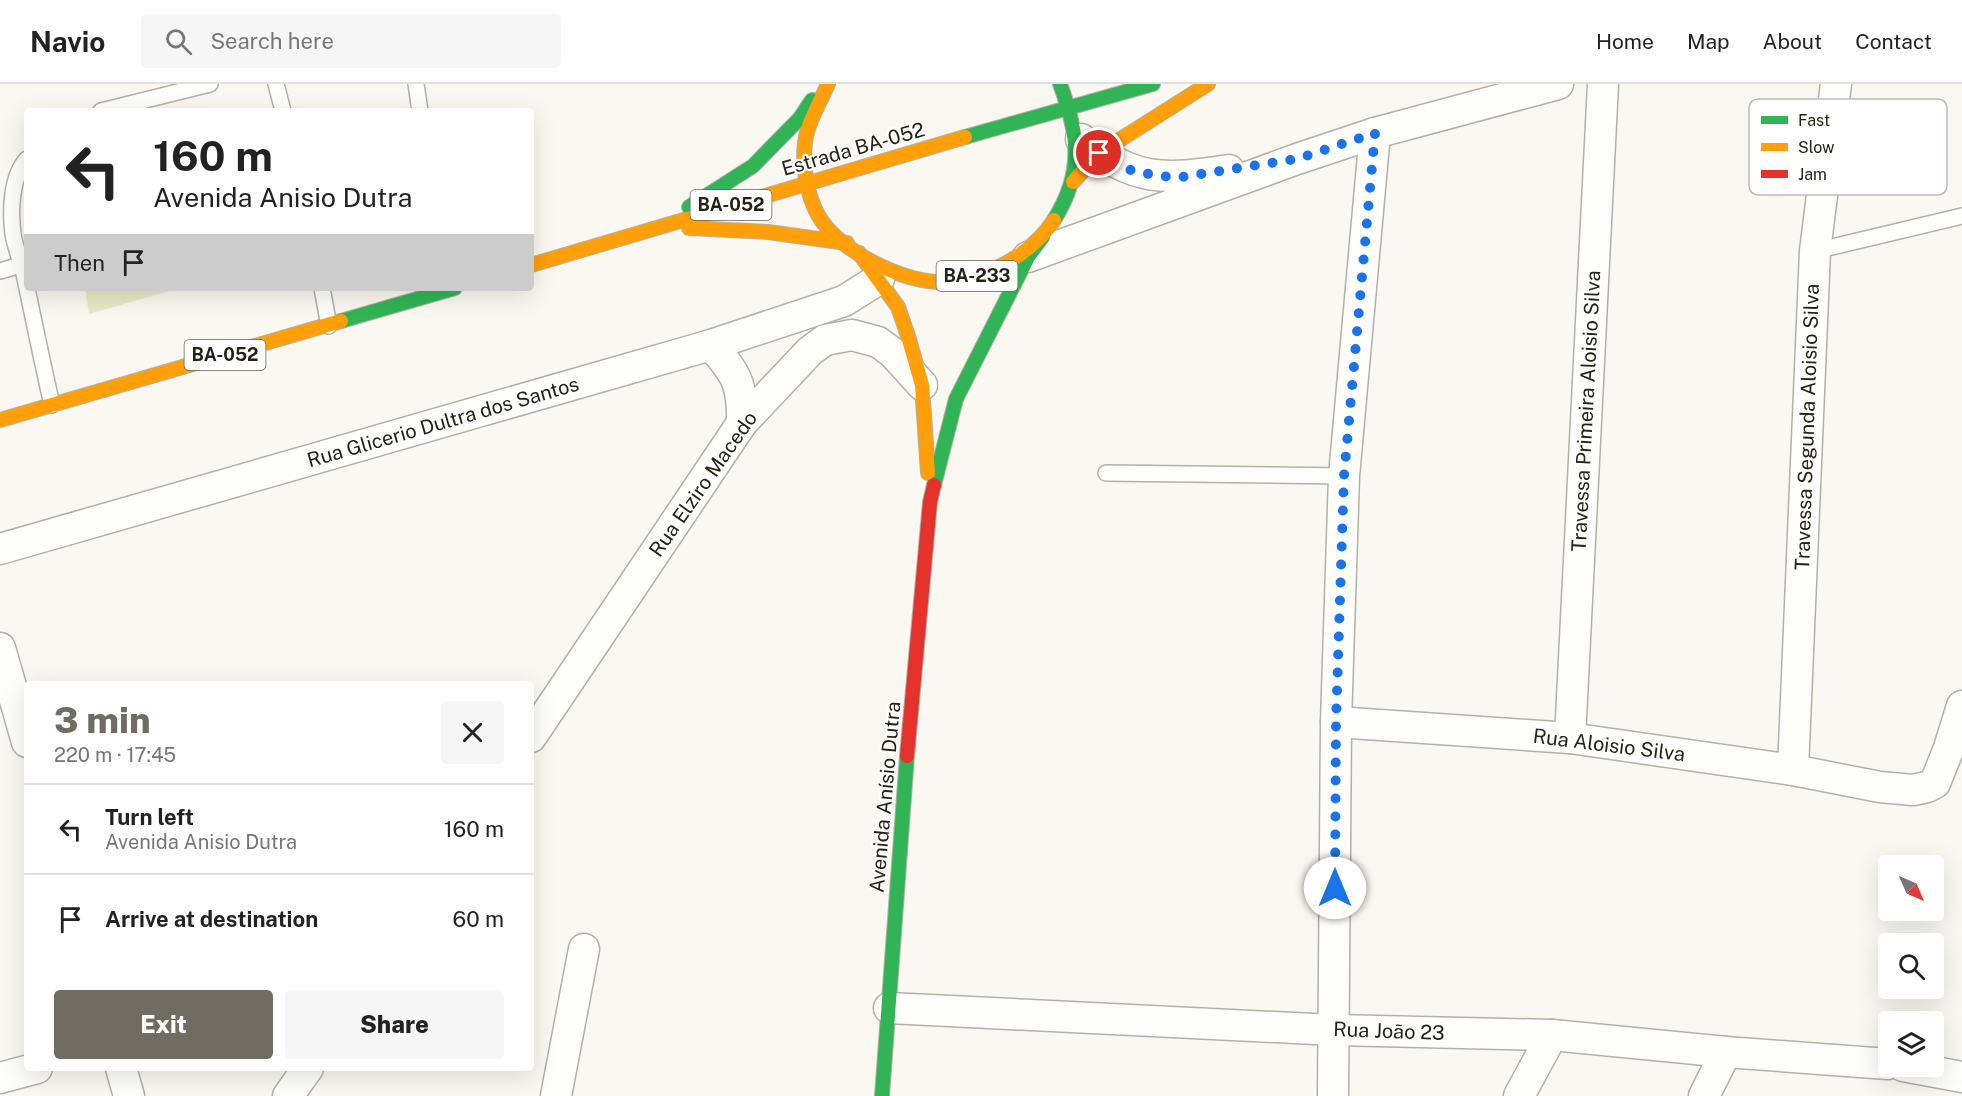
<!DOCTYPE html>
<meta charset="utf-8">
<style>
:root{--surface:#fff;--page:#f6f6f6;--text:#222;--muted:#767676;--line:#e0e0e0;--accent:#706c61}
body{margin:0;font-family:"Public Sans",sans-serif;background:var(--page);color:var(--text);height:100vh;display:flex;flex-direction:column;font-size:22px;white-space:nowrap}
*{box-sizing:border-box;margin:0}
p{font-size:20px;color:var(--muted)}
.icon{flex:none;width:33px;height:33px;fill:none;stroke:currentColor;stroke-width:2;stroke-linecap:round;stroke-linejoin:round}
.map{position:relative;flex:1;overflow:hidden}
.drawer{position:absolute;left:24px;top:597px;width:510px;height:390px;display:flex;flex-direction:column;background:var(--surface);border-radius:6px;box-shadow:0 6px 24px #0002}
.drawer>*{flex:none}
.hud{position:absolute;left:24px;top:24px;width:510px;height:183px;border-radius:6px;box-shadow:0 6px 24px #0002;background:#fff;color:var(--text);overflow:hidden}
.needle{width:39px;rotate:135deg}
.tools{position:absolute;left:1878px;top:771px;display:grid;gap:12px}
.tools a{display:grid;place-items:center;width:66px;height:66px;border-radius:6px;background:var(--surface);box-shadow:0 6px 24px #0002;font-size:30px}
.pin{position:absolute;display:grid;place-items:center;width:51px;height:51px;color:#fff;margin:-26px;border:3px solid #fff;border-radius:50%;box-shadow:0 2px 6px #0007}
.me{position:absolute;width:66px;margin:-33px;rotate:0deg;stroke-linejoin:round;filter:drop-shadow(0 0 4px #0008)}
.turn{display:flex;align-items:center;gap:21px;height:126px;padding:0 30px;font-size:27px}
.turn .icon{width:78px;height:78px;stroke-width:2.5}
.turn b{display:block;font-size:42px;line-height:51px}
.then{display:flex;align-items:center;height:57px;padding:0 30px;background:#0003;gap:12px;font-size:22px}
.round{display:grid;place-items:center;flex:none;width:63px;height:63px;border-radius:6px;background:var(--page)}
.head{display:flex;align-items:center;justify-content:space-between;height:102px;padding:0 30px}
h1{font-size:36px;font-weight:800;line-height:45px;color:var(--accent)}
.primary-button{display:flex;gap:12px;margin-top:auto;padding:12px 30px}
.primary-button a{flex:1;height:69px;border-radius:6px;background:var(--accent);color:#fff;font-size:24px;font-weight:800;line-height:69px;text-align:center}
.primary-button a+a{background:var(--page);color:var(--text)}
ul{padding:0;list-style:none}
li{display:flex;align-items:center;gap:18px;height:90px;padding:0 30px;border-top:2px solid var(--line)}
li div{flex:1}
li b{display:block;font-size:22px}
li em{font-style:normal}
header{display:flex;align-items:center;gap:36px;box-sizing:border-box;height:84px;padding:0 30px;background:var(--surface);border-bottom:2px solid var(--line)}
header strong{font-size:28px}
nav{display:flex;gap:33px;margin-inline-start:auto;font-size:21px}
.search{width:420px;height:54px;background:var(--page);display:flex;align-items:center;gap:15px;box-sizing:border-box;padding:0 21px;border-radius:6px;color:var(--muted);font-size:22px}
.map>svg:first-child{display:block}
.green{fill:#e9eac3}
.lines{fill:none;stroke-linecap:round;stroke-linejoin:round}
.lane-casing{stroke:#b3b0a7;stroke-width:18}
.street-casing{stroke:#b3b0a7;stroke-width:33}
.fast-casing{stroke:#b3b0a7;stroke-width:16}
.slow-casing{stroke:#b3b0a7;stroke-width:16}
.jam-casing{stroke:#b3b0a7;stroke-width:16}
.lane{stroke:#fefefd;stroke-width:15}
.street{stroke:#fefefd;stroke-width:30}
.fast{stroke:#30b455;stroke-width:14}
.slow{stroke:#ff9f0a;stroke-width:14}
.jam{stroke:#e5322d;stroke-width:14}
.route{stroke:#1a73e8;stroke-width:10;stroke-dasharray:0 18}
.labels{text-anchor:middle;stroke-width:4.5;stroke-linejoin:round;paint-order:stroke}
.shield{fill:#fff;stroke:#66645a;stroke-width:1.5}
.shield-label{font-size:18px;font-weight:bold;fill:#252114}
.street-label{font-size:20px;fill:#252114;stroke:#fff}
.key{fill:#fff;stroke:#bebcb8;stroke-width:1.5}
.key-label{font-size:16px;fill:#252114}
</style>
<header>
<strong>Navio</strong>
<div class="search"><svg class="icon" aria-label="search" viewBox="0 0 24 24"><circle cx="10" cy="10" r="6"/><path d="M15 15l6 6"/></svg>Search here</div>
<nav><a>Home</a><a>Map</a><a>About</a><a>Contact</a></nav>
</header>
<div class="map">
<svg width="1962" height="1012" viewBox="0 0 1962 1012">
<rect width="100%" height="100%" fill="#faf8f0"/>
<!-- green -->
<polygon class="green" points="85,204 180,204 89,230"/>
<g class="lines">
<defs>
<g id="lane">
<polyline points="276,0 283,27"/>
<polyline points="416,0 420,27"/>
<polyline points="101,27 210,0"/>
<path d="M27,75C11,92 10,127 13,150C15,163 21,177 24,190C33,233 42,277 52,321"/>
<polyline points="1815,167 1962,132"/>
<polyline points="0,187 27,179"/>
<polyline points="322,204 329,242"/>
<polyline points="1106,389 1344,392"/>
</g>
<g id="street">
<path d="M1081,55C1136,98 1162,96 1229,86"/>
<polyline points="1028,173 1297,75 1375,49 1558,0"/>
<path d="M711,261C736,289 743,300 742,339"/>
<polyline points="0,465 711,261 844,217 879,195"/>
<polyline points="0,564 27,658"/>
<polyline points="1336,638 1570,654 1793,686 1880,703 1913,706 1927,703 1935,699 1949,664 1962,622"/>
<polyline points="531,653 742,339 810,267 825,256 852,251 878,258 893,269 922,301"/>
<polyline points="1570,654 1603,0"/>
<polyline points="1793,686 1815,167 1836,0"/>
<polyline points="889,924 1334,946 1552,951 1726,968 1888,980"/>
<polyline points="1903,982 1962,993"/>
<polyline points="121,984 129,1012"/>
<polyline points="0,994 37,984"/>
<polyline points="288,1012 308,984"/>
<polyline points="556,1012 584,865"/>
<polyline points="1333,1012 1336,638 1344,392 1375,49"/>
<polyline points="1519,1012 1552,951"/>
<polyline points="1704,1012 1726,968"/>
</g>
<g id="fast">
<polyline points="965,53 1153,0"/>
<polyline points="689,123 753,82 800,34 812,16"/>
<path d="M1054,136C1084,88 1079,51 1060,0"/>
<polyline points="341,237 455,204"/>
<polyline points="934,401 956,315 1028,173 1043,153"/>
<polyline points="882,1012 907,672"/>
</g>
<g id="slow">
<path d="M828,0C820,19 807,39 805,59C802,82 807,111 818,131C838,167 906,201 947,198C987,195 1032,170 1054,136"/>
<polyline points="1073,98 1099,69 1208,0"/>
<polyline points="689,144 768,148 847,159"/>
<polyline points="859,169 898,223 908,252 922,301 928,389"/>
<polyline points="531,181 965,53"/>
<polyline points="0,336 341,237"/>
</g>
<polyline id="jam" points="907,672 930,418 934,401"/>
</defs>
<!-- lane casing -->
<use href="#lane" class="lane-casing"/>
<!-- street casing -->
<use href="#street" class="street-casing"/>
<!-- fast casing -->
<use href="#fast" class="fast-casing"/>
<!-- slow casing -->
<use href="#slow" class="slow-casing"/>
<!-- jam casing -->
<use href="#jam" class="jam-casing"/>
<!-- lane -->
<use href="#lane" class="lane"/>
<!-- street -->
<use href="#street" class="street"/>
<!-- fast -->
<use href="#fast" class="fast"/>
<!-- slow -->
<use href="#slow" class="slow"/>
<!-- jam -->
<use href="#jam" class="jam"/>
</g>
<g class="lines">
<!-- route -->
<polyline class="route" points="1099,69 1117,81 1136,88 1175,94 1297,75 1375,49 1344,392 1336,638 1335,804"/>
</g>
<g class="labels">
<!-- shield labels -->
<g class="shield">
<rect x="690.5" y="106" width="81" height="30" rx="4.5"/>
<rect x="936.5" y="177" width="81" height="30" rx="4.5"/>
<rect x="184.5" y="256" width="81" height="30" rx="4.5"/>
</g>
<g class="shield-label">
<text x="731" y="127">BA-052</text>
<text x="977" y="198">BA-233</text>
<text x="225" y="277">BA-052</text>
</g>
<!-- street labels -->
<g class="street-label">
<text transform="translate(853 65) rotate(-16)" y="7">Estrada BA-052</text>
<text transform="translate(1586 327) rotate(-87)" y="7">Travessa Primeira Aloisio Silva</text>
<text transform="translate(443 338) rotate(-16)" y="7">Rua Glicerio Dultra dos Santos</text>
<text transform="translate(1807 343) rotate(-88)" y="7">Travessa Segunda Aloisio Silva</text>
<text transform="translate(703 400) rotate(-55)" y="7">Rua Elziro Macedo</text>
<text transform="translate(1609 661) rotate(7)" y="7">Rua Aloisio Silva</text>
<text transform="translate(885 713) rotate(-85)" y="7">Avenida Anísio Dutra</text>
<text transform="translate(1389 947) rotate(2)" y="7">Rua João 23</text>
</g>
</g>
<!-- legend -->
<rect x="1749" y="15" width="198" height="96" rx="9" class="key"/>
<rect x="1761" y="32" width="27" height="8" fill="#30b455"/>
<rect x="1761" y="59" width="27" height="8" fill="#ff9f0a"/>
<rect x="1761" y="86" width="27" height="8" fill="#e5322d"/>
<g class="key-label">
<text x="1798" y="42">Fast</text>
<text x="1798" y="69">Slow</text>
<text x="1798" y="96">Jam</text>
</g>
</svg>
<div class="tools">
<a><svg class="needle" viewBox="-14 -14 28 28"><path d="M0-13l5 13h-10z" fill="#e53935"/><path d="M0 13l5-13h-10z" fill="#767676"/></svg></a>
<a><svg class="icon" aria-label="search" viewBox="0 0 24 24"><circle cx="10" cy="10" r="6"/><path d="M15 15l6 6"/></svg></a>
<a><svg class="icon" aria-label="layers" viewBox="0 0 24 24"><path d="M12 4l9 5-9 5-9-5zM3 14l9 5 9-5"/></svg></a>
</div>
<div class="pin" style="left:1099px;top:69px;background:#d93025"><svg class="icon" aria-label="arrive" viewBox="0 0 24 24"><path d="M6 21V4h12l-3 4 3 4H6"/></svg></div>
<svg class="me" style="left:1335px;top:804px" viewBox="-20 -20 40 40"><circle r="19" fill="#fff"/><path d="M0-13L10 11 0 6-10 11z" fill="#1a73e8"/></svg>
<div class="hud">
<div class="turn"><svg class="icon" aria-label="left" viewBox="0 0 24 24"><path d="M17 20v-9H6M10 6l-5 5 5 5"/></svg><div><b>160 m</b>Avenida Anisio Dutra</div></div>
<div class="then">Then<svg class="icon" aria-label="arrive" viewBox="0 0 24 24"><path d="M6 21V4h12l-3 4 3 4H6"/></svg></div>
</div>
<section class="drawer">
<div class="head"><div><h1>3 min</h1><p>220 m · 17:45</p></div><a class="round"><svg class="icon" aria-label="close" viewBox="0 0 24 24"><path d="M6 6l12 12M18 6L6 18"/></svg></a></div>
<ul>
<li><svg class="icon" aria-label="left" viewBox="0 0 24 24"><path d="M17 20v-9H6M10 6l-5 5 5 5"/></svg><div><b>Turn left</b><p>Avenida Anisio Dutra</p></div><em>160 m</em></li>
<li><svg class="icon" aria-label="arrive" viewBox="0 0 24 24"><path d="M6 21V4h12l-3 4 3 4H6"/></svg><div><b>Arrive at destination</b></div><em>60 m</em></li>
</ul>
<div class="primary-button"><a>Exit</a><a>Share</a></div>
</section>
</div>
